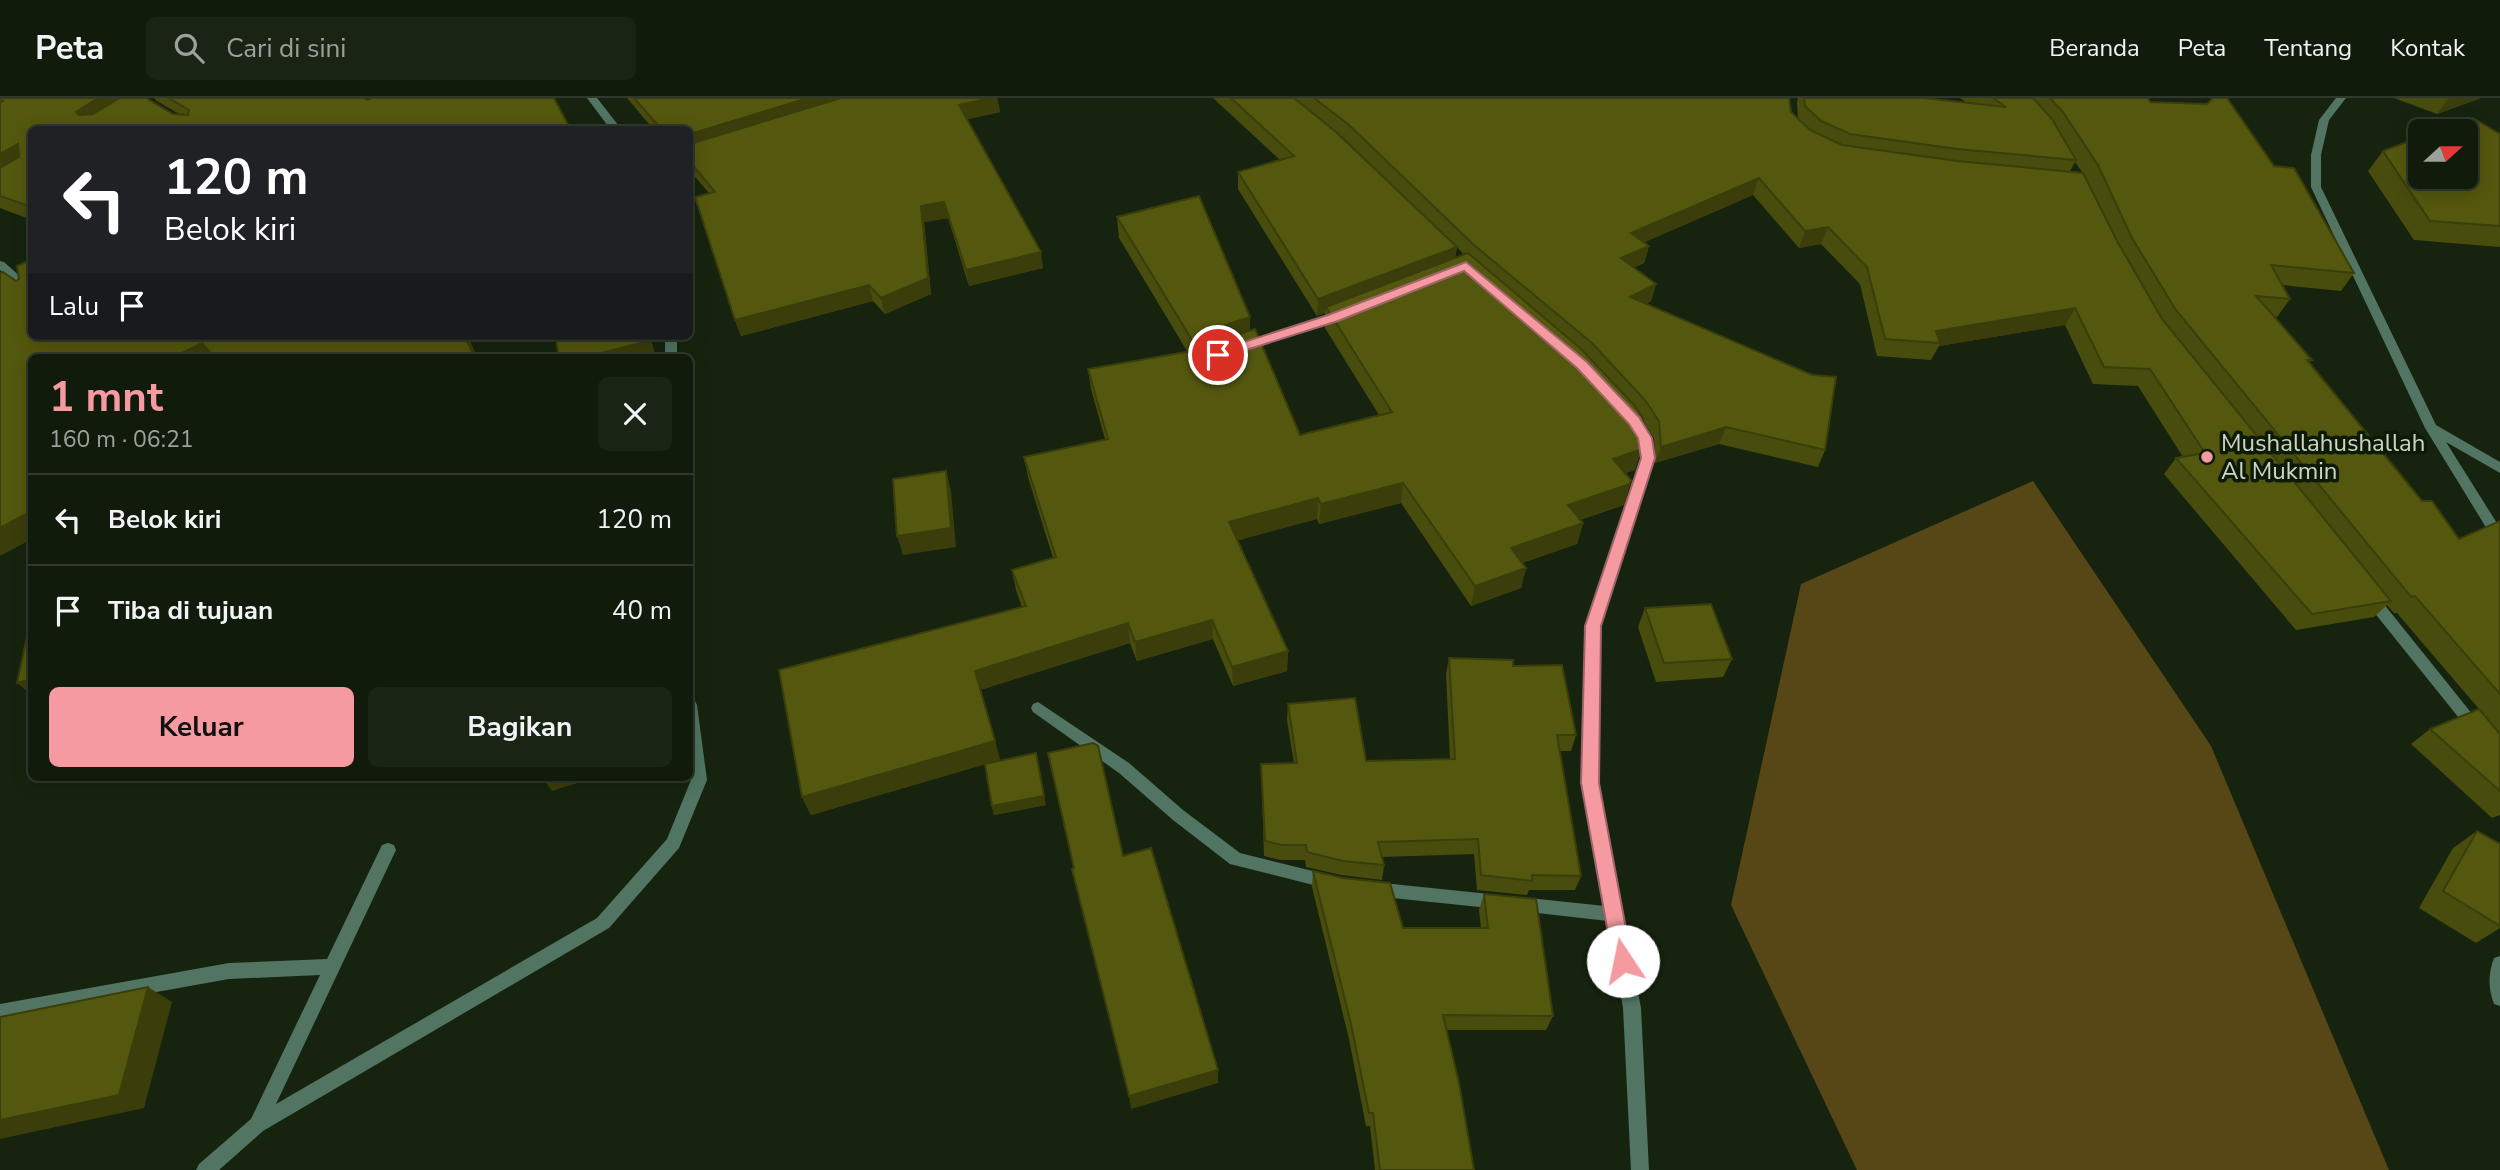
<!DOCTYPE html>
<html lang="id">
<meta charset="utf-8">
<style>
:root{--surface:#101b0b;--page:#192414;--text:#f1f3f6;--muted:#9ca19d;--line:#30392c;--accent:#f49aa0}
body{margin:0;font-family:"Nunito Sans",sans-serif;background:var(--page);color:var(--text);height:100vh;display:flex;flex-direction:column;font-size:26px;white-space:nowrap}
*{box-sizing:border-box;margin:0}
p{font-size:23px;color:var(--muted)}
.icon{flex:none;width:38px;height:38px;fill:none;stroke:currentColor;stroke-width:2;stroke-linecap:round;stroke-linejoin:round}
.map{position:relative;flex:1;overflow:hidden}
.drawer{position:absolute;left:28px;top:256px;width:665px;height:427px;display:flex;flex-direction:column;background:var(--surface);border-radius:10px;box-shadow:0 4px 18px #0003,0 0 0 2px var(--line)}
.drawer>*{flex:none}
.hud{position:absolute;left:28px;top:28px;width:665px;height:214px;border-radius:10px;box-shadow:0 4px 18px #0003,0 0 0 2px var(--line);background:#202124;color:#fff;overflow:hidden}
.needle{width:46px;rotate:69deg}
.controls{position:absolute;left:2408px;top:21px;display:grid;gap:14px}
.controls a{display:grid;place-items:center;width:70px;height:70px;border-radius:10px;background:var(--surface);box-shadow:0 4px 18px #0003,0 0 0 2px var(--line);font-size:35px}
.pin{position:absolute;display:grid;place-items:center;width:60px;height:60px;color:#fff;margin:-30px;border:4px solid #fff;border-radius:50%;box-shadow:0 2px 7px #0007}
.me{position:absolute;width:77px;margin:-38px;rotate:349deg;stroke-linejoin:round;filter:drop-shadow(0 0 5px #0008)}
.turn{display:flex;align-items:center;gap:24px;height:147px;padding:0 21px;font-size:32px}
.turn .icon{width:91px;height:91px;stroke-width:2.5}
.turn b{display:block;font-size:49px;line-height:60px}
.then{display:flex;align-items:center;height:66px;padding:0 21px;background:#0003;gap:14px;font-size:26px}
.round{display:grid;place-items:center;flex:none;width:74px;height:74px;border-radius:10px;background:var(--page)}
.overview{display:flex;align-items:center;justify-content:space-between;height:119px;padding:0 21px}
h1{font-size:42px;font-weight:700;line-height:52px;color:var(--accent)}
.primary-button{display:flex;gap:14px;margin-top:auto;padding:14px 21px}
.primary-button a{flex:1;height:80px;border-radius:10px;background:var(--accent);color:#111;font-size:28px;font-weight:700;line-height:80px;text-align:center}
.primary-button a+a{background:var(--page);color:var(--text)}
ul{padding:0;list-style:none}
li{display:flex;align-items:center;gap:21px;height:91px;padding:0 21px;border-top:2px solid var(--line)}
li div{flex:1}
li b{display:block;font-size:26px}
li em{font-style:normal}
header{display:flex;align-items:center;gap:42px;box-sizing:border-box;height:98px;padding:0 35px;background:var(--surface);border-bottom:2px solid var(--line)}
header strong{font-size:33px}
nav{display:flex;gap:38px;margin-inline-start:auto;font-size:24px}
.search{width:490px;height:63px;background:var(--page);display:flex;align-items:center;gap:18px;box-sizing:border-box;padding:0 24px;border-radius:10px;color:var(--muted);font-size:26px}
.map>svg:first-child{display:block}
.forest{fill:#574616}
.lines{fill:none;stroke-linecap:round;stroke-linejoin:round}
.street{fill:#517562;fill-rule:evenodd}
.wall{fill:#484c0c;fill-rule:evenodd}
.shaded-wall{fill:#3b3e0a}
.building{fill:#54580e;stroke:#3b3e0a;stroke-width:2}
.route{fill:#f49aa0;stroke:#9f6468;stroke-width:2}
.poi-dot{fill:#f49aa0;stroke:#0d1b06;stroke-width:2.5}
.labels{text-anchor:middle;stroke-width:7;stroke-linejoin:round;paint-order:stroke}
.poi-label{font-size:24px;fill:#ccd6c8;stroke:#0d1b06;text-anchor:start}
</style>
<header>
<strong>Peta</strong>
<div class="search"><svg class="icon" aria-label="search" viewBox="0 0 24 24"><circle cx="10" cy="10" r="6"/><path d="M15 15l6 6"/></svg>Cari di sini</div>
<nav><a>Beranda</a><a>Peta</a><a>Tentang</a><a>Kontak</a></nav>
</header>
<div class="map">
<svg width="2500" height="1072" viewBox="0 0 2500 1072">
<rect width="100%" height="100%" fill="#16240f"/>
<!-- forest -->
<polygon class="forest" points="2033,383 2211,648 2389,1072 1857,1072 1731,807 1801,486"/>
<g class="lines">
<!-- street -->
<g class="street">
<polygon points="587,0 597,0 622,32 611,32"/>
<polygon points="2336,0 2346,0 2329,22 2321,57 2321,89 2436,327 2500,364 2500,375 2446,344 2500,430 2500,446 2495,444 2425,330 2311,89 2311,57 2319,22"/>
<polygon points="0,163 4,164 32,189 32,199 0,172"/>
<polygon points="1343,212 1347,213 1347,219 1246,252 1242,253 1236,249 1238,246"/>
<polygon points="65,238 77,238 95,259 82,259"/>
<rect x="665" y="238" width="12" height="21"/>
<polygon points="1635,321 1639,322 1651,340 1654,360 1600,528 1598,685 1641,910 1649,1072 1631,1072 1623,910 1608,823 1519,813 1513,811 1511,806 1513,801 1519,799 1605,808 1582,685 1586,528 1642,360 1639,340 1629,325"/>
<polygon points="2370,494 2375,495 2481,627 2483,631 2481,635 2476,637 2471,635 2365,503 2363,499"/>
<polygon points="690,601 695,603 697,607 707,682 679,750 609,830 263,1033 219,1072 196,1072 199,1066 251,1021 320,877 229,881 0,922 0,906 229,865 327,861 382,747 388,745 394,747 396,752 276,1006 597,820 667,741 691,682"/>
<polygon points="1038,604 1129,665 1183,712 1240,755 1329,777 1335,779 1337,784 1335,789 1329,791 1230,766 1173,722 1119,675 1033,614 1031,610 1033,606"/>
<polygon points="1373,784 1499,797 1505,799 1507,804 1505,809 1499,811 1373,798 1367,796 1365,791 1367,786"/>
<path d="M2500,858V908L2494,906C2488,891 2488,875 2494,860Z"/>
</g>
</g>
<!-- wall -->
<g class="wall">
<polygon points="0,0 179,16 157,3 154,0 364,0 367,2 554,0 32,32 32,122 0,110"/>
<polygon points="627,0 997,0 1000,14 967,21 1043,170 969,188 948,120 924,124 931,196 885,216 873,203 741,238 735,222 709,95 690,73 690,32 654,32"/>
<path d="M1213,0H1789L1791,14L1798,21L1797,4L1798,0H1924L1967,5L1960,0H2148L2150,4L2274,68L2354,175L2341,193L2282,187L2290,201L2277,219L2273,218L2312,262L2309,265L2422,403L2459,441L2500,423V717L2492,720L2411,646L2430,631L2479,611L2397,515H2394L2387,507L2374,519L2296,532L2164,376L2176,360L2183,359L2138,288L2093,286L2065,227L1939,248L1931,262L1877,258L1860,186L1821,146L1799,150L1753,97L1644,144L1649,148L1644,165L1633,170L1656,186L1651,203L1646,206L1825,352L1818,369L1719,346L1655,365L1654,340L1643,324L1635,372L1626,375L1631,382L1624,407L1580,422L1583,425L1577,446L1522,465L1526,470L1521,490L1471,508L1401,405L1319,426L1317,421L1237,442L1288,553L1287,573L1233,588L1213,541L1137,563L1130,545L980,592L1000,662L990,665L1046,707L994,717L992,708L985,666L811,717L802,699L1022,509L1016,492L1012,472L1053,460L1028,379L1024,359L1105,341L1091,291L1088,271L1187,253L1119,140L1117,119L1250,233L1300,337L1379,317L1325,230V215L1317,218L1238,91V74L1280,62ZM1340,37L1347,43L1429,123ZM2075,64L2082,74L2070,73ZM1457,149L1464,157L1455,160Z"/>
<polygon points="2394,0 2481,0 2437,16"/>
<polygon points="2500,36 2500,149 2414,142 2368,73 2383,53"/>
<polygon points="1645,510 1732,561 1723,579 1656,584 1638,529"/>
<polygon points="1449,560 1513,568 1576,637 1571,653 1559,653 1581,778 1575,792 1529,792 1527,797 1477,792 1474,756 1382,759 1384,767 1382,782 1341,777 1306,769 1305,762 1281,762 1264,758 1261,666 1294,665 1287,622 1288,606 1366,663 1450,661 1446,576"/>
<polygon points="2477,733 2500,746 2500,830 2476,845 2419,810 2453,750"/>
<polygon points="1313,773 1343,780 1403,830 1481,830 1479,812 1484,796 1553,918 1546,932 1446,932 1474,1072 1375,1072 1370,1028 1366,1028 1349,941 1312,789"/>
</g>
<!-- shaded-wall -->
<g class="shaded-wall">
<polygon points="98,0 132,0 90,32 76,14"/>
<polygon points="808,0 863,0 690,53 690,36"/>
<polygon points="990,0 997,0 1000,14 961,23 959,7"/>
<polygon points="2451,0 2481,0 2437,16 2448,1"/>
<polygon points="18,46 32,63 0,82 0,56"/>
<polygon points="1759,80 1753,97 1627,152 1631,135"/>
<polygon points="944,104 948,120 924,124 931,196 885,216 881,200 921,108"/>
<polygon points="1828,129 1821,146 1799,150 1805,133"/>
<polygon points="1649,148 1644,165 1616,177 1621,160"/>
<polygon points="1457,149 1454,166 1326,209 1325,215 1317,218 1318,201"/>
<polygon points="1041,154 1043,170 969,188 966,172"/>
<polygon points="1656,186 1651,203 1625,216 1630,199"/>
<polygon points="869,187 873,203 741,238 735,222"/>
<polygon points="2075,210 2065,227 1939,248 1940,245 1936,233"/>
<polygon points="1250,219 1250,240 1212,262 1212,241 1213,231"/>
<polygon points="465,238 468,238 477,259 474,259"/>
<polygon points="647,238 650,238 656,259 586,259"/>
<polygon points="202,245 213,259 174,259"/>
<polygon points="1726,329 1719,346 1655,365 1661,349"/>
<polygon points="1646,339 1635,372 1607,381 1613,361"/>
<polygon points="946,373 951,393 956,449 903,457 897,438"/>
<polygon points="1403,385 1401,405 1319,426 1321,406"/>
<polygon points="1630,386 1624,407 1563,427 1568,407"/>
<polygon points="1318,400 1317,421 1229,445 1229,424"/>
<polygon points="32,413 32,441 0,458 0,430"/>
<polygon points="1583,425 1577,446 1506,470 1511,450"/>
<polygon points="1526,470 1521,490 1471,508 1475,488"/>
<polygon points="1212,522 1213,541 1137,563 1135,544"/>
<polygon points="1128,525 1130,545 980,592 975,573"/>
<polygon points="1288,553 1287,573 1233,588 1232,569"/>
<polygon points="32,581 32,597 17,585"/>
<polygon points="995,643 1000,662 811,717 802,699"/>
<polygon points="1036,655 1046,707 994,717 992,708"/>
<polygon points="542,679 597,679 552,693"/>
<polygon points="148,889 172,904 144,1010 0,1041 0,1044 0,1022"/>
<polygon points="1218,972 1218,985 1131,1011 1129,998"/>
</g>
<!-- building -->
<g class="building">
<polygon points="0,0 98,0 76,14 79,17 93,16 120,0 146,0 173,16 188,17 189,12 169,0 364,0 367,2 372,0 554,0 571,32 32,32 32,109 0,98 0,70 19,59 18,46 0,56 0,4 3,3"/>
<polygon points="634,0 808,0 690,36 690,32 662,32"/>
<polygon points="841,0 990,0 959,7 1041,154 966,172 944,104 921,108 928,180 881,200 869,187 735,222 695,99 715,94 690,64 690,46"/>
<polygon points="1231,0 1294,0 1336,34 1457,149 1318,201 1238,74 1294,58"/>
<polygon points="1314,0 1789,0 1791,14 1810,32 1842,47 1957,63 2083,75 2117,143 2162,221 2391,503 2312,516 2176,360 2205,355 2150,271 2104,269 2075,210 1936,233 1940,245 1885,241 1867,169 1828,129 1805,133 1759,80 1631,135 1649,148 1621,160 1656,186 1630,199 1812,277 1836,279 1825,352 1726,329 1661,349 1659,323 1645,302 1592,245 1474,147 1348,26"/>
<polygon points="1804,0 1924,0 2006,9 1993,0 2033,0 2052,21 2076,62 1957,51 1850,36 1821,23 1805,8"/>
<polygon points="2050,0 2148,0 2150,4 2207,6 2213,0 2227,0 2274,68 2294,70 2354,175 2271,167 2290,201 2256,198 2312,262 2307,262 2422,403 2432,403 2459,441 2500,423 2500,596 2415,498 2411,499 2176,212 2132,140 2098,67 2063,14"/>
<polygon points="2473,20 2500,36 2500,128 2430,123 2383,53 2420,39 2420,79 2466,79 2466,33 2437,33"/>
<polygon points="1199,98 1250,219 1213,231 1212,241 1222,242 1255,231 1300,337 1392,314 1326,209 1468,155 1581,251 1634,307 1643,320 1646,339 1642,351 1613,361 1631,382 1630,386 1568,407 1583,425 1511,450 1526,470 1475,488 1403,385 1321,406 1318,400 1229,424 1288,553 1232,569 1212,522 1135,544 1128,525 975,573 995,643 802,699 779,572 1026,508 1012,472 1056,459 1024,359 1108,341 1088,271 1198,252 1117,119"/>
<polygon points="32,161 32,238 61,238 64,242 81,243 80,238 465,238 474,259 214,259 202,245 174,259 32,259 32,413 0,430 0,175 3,174 16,183 19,181 17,168"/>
<polygon points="555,238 647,238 648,243 586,259 559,259"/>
<polygon points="946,373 951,430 897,438 893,381"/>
<polygon points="1711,506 1732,561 1664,565 1645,510"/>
<polygon points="32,515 32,581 17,585"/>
<polygon points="1449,560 1513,562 1513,568 1562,567 1576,637 1557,637 1581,778 1532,777 1532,783 1481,777 1478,741 1378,744 1384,767 1343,763 1307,754 1306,747 1282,747 1265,743 1261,666 1297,665 1288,606 1355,600 1366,663 1455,661"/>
<polygon points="2479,611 2500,636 2500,693 2430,631"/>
<polygon points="1093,645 1098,648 1123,758 1151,750 1218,972 1129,998 1072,771 1074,770 1048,655"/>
<polygon points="1036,655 1044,698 992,708 985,666"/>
<polygon points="2477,733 2500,746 2500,828 2443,793"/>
<polygon points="1313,773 1343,780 1390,785 1403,830 1488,830 1484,796 1536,801 1553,918 1443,917 1459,985 1474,1072 1380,1072 1373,1015 1369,1015 1351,926"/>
<polygon points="148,889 119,997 0,1022 0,919"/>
</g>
<!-- route -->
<polygon class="route" points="1466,164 1587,264 1639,319 1652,340 1655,360 1601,528 1599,685 1632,863 1629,869 1623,872 1616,869 1613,863 1581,685 1585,528 1641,360 1638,340 1629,326 1577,270 1464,173 1338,223 1218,261 1211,257 1213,254 1328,217"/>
<!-- markers -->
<circle class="poi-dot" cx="2207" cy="359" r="7"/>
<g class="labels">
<!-- poi labels -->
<g class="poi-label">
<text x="2221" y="353">Mushallahushallah<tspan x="2221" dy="28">Al Mukmin</tspan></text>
</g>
</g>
</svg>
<div class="controls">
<a><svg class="needle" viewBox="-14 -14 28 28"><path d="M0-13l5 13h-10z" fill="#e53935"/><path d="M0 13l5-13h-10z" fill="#9ca19d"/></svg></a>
</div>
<div class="pin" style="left:1218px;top:257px;background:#d93025"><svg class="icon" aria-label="arrive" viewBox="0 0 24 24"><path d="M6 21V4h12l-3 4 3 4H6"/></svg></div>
<svg class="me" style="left:1623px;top:863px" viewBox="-20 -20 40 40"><circle r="19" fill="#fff"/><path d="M0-13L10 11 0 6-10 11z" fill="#f49aa0"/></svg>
<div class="hud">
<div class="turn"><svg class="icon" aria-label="left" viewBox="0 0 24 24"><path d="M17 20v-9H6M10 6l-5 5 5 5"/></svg><div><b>120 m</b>Belok kiri</div></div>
<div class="then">Lalu<svg class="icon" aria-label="arrive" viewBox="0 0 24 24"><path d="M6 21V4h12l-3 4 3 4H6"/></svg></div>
</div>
<section class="drawer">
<div class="overview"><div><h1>1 mnt</h1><p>160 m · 06:21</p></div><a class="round"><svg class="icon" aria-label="close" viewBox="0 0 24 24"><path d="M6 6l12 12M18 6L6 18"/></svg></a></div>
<ul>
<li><svg class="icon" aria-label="left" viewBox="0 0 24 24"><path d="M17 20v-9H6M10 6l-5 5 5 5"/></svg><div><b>Belok kiri</b></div><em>120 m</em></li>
<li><svg class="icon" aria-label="arrive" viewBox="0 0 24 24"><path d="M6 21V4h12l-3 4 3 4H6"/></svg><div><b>Tiba di tujuan</b></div><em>40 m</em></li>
</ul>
<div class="primary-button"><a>Keluar</a><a>Bagikan</a></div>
</section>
</div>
